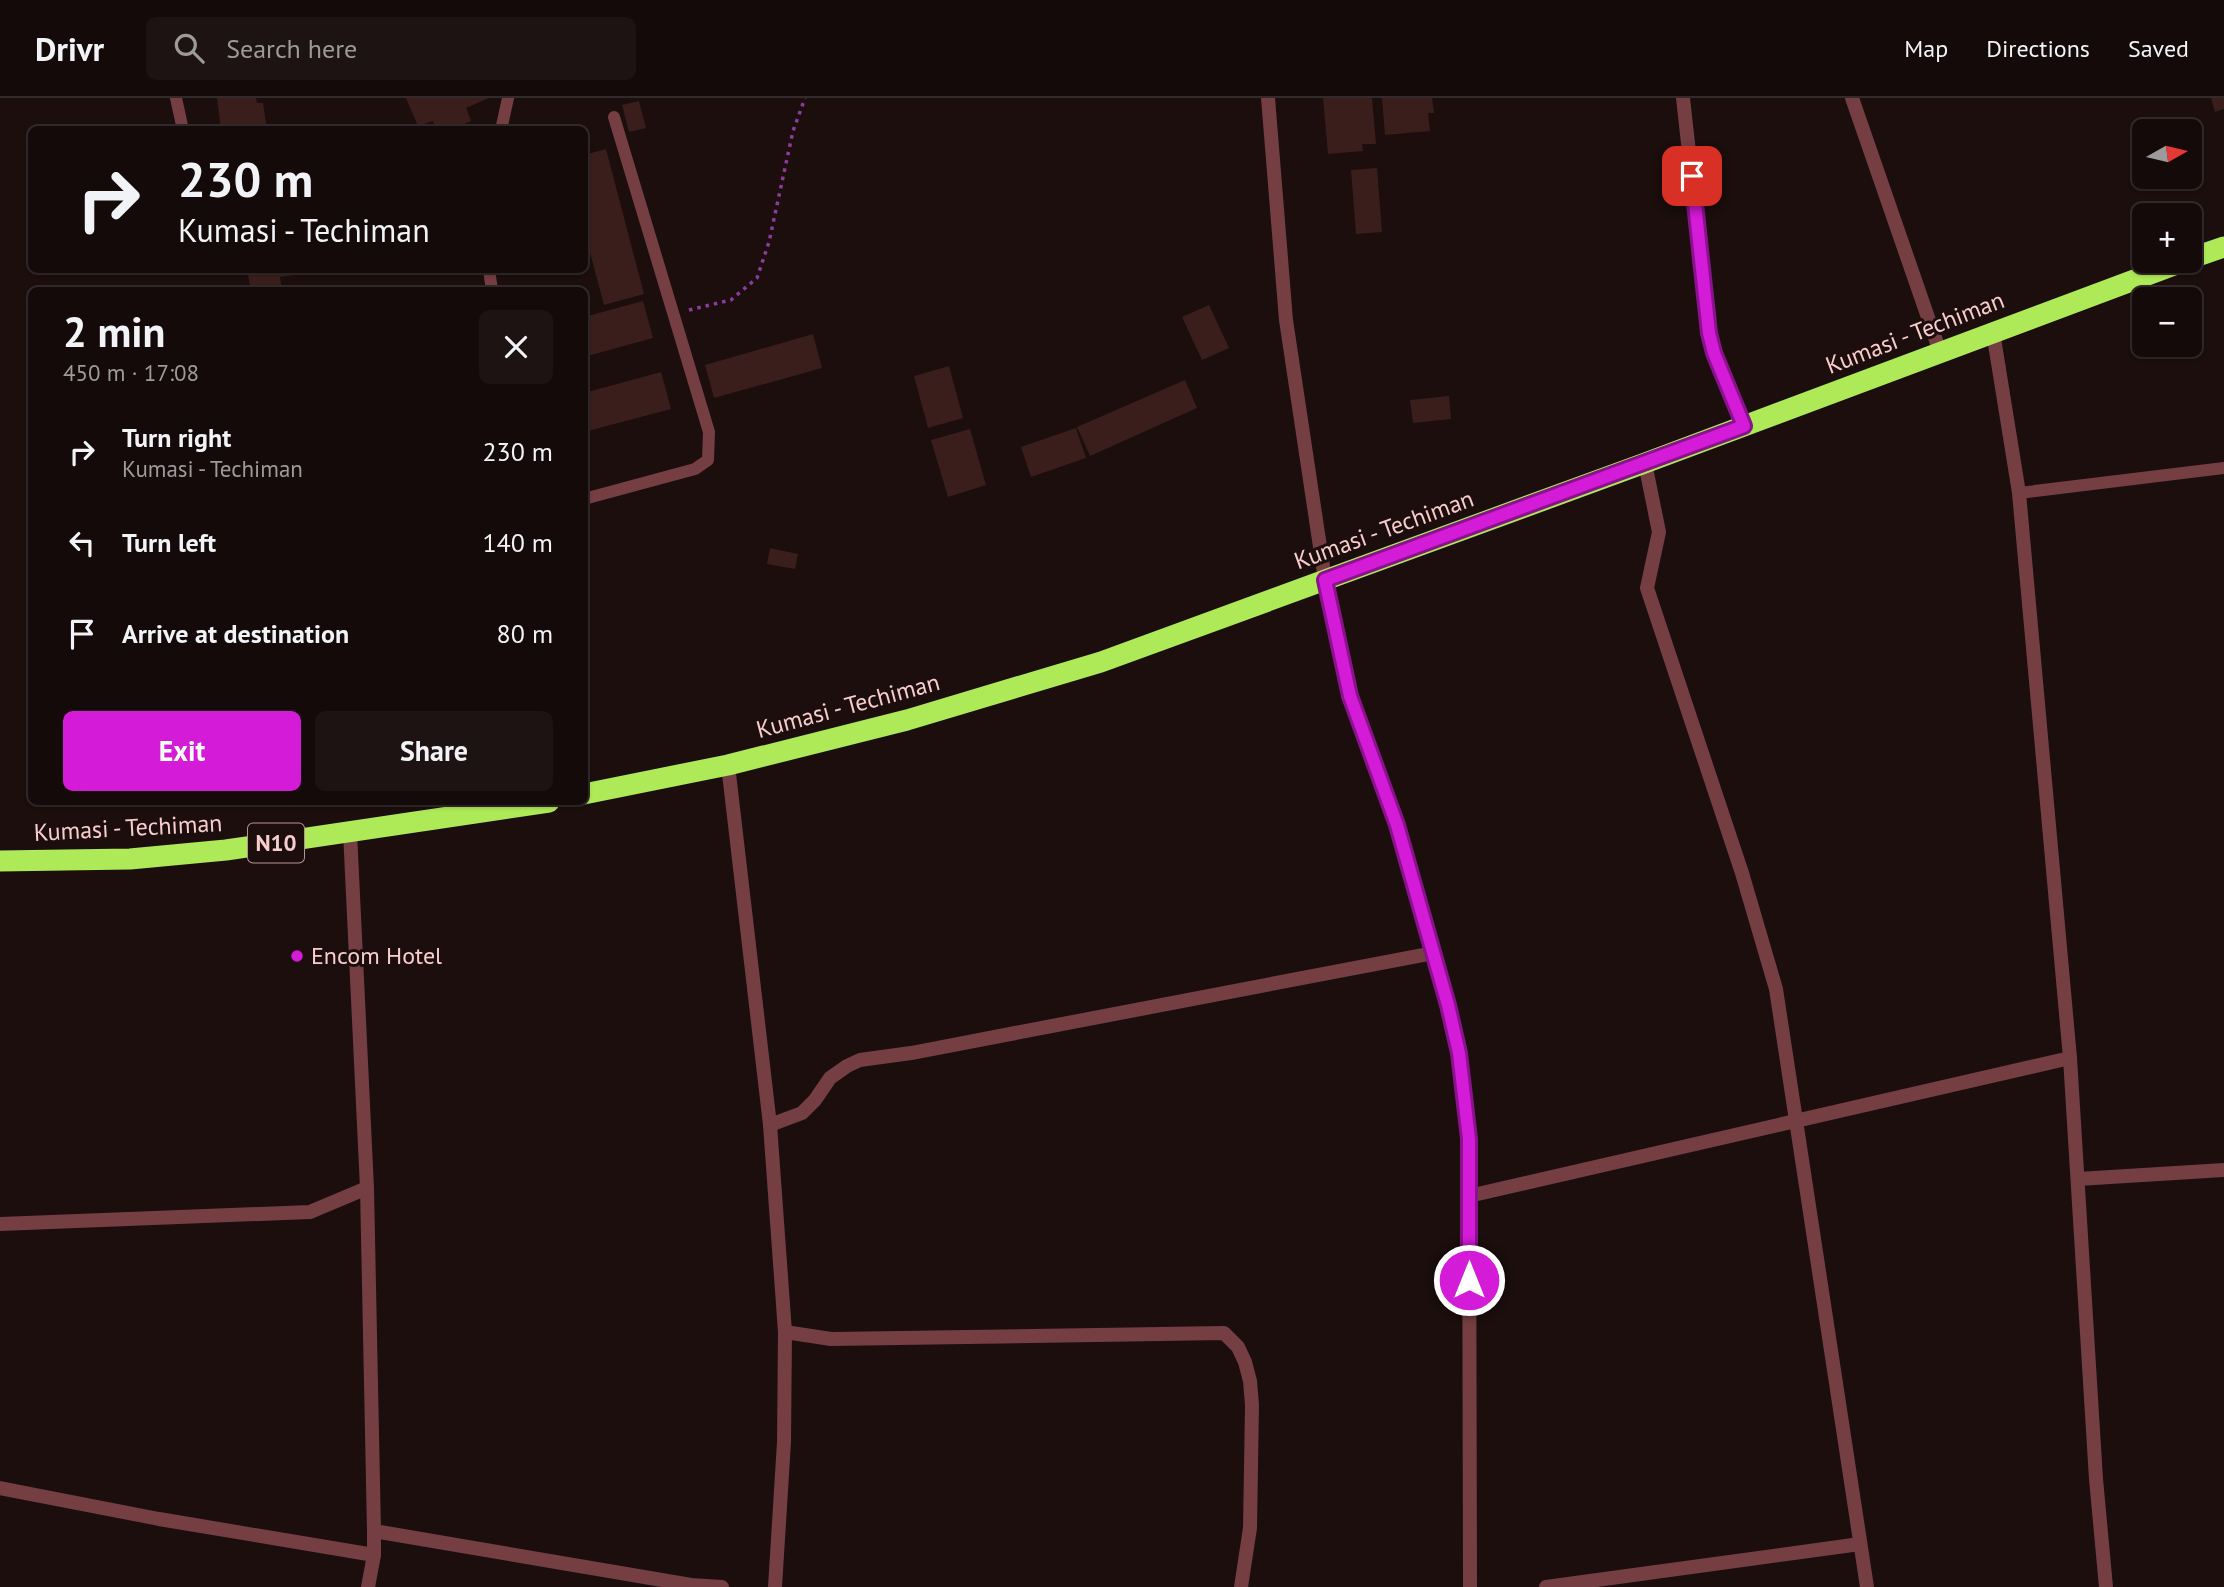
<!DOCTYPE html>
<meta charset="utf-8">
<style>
:root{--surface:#140a0a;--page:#1d1313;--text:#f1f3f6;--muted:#9d9a9c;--line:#332b2b;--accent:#d41bd7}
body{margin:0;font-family:"PT Sans",sans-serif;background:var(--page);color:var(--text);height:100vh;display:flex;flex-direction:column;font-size:26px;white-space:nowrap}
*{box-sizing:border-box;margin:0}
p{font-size:23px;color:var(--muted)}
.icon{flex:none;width:38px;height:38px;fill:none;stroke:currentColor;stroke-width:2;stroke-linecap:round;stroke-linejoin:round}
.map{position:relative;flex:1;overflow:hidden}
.panel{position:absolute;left:28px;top:189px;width:560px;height:518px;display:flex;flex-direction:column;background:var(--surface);border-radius:10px;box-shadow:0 2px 5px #0004,0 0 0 2px var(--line)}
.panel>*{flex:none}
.hud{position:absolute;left:28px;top:28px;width:560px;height:147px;border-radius:10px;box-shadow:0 2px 5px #0004,0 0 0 2px var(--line);background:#140a0a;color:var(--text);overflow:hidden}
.needle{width:46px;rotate:82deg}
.controls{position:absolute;left:2132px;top:21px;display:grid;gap:14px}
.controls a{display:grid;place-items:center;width:70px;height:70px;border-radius:10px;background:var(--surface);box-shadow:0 2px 5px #0004,0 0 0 2px var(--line);font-size:35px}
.pin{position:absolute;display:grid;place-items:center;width:60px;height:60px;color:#fff;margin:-30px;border-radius:14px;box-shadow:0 4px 10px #0006}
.me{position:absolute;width:77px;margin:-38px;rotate:0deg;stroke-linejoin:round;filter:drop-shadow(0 0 5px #0008)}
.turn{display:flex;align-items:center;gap:24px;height:147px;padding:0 35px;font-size:32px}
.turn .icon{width:91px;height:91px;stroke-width:2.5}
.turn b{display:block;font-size:49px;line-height:60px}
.round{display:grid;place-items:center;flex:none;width:74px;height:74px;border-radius:10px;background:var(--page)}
.headline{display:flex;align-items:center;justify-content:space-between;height:119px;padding:0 35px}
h1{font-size:42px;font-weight:800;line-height:52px}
.cta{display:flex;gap:14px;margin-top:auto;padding:14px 35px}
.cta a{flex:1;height:80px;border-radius:10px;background:var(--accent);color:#fff;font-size:28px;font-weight:800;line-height:80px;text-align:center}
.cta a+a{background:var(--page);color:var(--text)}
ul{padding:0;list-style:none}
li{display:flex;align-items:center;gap:21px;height:91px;padding:0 35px}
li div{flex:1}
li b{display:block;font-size:26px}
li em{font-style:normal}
header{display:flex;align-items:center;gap:42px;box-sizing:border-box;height:98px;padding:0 35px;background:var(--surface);border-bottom:2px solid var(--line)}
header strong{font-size:33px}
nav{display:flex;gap:38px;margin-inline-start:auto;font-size:24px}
.search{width:490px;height:63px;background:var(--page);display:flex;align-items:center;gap:18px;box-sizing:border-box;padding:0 24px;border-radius:10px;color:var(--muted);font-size:26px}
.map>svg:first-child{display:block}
.building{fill:#391e1c}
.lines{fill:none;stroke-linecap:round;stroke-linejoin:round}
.path{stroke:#8d3b9f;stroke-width:3.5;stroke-dasharray:3.5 5;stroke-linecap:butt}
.lane{stroke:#743e42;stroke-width:12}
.street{stroke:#743e42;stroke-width:14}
.highway{stroke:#aeea57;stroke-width:21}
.route-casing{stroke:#8a128c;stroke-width:18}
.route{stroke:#d41bd7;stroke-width:12}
.poi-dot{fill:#d41bd7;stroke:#1b0e0d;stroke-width:2.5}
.labels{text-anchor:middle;stroke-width:6;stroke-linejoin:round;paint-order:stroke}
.shield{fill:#1b0e0d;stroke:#b69493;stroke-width:2}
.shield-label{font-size:23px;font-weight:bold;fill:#f9cdcd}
.street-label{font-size:24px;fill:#f9cdcd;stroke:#1b0e0d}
.poi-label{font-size:24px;fill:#f9cdcd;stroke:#1b0e0d;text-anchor:start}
</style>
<header>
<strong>Drivr</strong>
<div class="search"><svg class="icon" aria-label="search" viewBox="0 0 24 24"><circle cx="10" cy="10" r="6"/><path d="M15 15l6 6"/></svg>Search here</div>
<nav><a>Map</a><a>Directions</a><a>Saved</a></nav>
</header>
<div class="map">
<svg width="2224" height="1489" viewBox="0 0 2224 1489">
<rect width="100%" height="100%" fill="#1b0e0d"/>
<!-- building -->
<g class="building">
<polygon points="217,0 256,0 257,5 263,5 267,32 221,32"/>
<polygon points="406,0 489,0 466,10 471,23 450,32 436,32 433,23 418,28"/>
<polygon points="1323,0 1372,0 1376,46 1362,46 1363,53 1328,56"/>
<polygon points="1382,0 1432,0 1434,15 1428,15 1430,33 1385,37"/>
<polygon points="2211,0 2224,0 2224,11 2215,14"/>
<polygon points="639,3 646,30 629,34 622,7"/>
<polygon points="606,51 644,196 604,207 584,132 584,57"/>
<polygon points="1377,70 1382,134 1356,136 1351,72"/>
<polygon points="247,172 301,172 301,176 280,179 282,192 251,192"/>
<polygon points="643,203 653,240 584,259 584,219"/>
<polygon points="1209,207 1229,250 1202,262 1182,219"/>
<polygon points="813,236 822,270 714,300 705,267"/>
<polygon points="949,268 963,320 928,330 914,278"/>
<polygon points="661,274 671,311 584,334 584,295"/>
<polygon points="1185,282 1197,310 1090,358 1077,329"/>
<polygon points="1449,298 1451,321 1413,325 1410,302"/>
<polygon points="1076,330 1086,360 1031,379 1021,349"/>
<polygon points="970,331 986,387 948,399 931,342"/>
<polygon points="770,450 798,456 795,471 767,466"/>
</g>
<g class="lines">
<!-- path -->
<polyline class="path" points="689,212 731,202 757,180 769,144 793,33 805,0"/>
<!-- lane -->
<g class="lane">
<polyline points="176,0 183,32"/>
<polyline points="501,32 508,0"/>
<polyline points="489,172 492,192"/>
<polyline points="2019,395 2224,370"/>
<polyline points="584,401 695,371 708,362 709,334 614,19"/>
</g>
<!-- street -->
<g class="street">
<polyline points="1268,0 1286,222 1325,482 1350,598 1397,727 1448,907 1459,955 1469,1041 1470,1489"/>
<polyline points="1683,0 1709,235 1714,255 1743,328"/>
<polyline points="1852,0 1940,254"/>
<polyline points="1993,234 2019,395 2070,960 2096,1381 2106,1489"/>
<polyline points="1645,365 1659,434 1647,490 1742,775 1776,891 1867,1489"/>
<polyline points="728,667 770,1027 785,1234 784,1344 775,1489"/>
<polyline points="350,734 367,1090 374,1433 374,1457 368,1489"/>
<polyline points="770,1027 802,1015 815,1002 830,980 847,968 860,962 911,955 1433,855"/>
<polyline points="2078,1081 2224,1072"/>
<polyline points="1469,1098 2070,960"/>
<polyline points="0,1126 310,1114 367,1090"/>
<polyline points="785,1234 831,1241 1224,1235 1238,1249 1245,1264 1250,1283 1252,1307 1250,1430 1241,1489"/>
<polyline points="0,1390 159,1421 374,1457"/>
<polyline points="374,1433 691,1487 722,1489"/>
<polyline points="1546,1489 1860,1446"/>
</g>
<!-- highway -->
<g class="highway">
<polyline points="2189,161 2224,149"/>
<polyline points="584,696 728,667 907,622 1101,564 1645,365 2185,163"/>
<polyline points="0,763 130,761 226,752 549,704"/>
</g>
</g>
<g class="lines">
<defs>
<polyline id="route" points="1469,1182 1469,1041 1459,955 1448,907 1397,727 1350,598 1325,482 1744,328 1714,255 1709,235 1692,78"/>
</defs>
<!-- route casing -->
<use href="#route" class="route-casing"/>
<!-- route -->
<use href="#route" class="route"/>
</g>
<!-- markers -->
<circle class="poi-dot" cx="297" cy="858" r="7"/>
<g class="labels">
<!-- shield labels -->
<rect class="shield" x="248" y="725.5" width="56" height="39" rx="5"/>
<g class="shield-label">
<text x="276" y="753">N10</text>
</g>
<!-- street labels -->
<g class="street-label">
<text transform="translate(1915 235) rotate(-21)" y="8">Kumasi - Techiman</text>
<text transform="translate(1384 432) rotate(-20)" y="8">Kumasi - Techiman</text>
<text transform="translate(848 608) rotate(-15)" y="8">Kumasi - Techiman</text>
<text transform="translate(128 730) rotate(-3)" y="8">Kumasi - Techiman</text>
</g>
<!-- poi labels -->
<g class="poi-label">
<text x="311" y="866">Encom Hotel</text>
</g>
</g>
</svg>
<div class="controls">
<a><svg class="needle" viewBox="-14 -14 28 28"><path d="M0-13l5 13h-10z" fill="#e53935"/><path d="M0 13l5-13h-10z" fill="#9d9a9c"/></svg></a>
<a>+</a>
<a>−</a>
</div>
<div class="pin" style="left:1692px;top:78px;background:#d93025"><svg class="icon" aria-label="arrive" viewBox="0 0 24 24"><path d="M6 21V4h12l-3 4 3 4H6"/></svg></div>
<svg class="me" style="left:1469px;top:1182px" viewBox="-20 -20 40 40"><circle r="17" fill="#d41bd7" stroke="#fff" stroke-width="3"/><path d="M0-11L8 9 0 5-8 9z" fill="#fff"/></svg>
<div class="hud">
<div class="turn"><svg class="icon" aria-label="right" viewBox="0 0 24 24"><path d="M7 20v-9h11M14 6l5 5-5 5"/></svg><div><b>230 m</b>Kumasi - Techiman</div></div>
</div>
<section class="panel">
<div class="headline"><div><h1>2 min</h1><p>450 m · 17:08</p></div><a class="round"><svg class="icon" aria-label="close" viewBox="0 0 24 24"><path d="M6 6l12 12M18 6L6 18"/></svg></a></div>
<ul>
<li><svg class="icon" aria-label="right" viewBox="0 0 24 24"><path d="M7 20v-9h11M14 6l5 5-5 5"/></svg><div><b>Turn right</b><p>Kumasi - Techiman</p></div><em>230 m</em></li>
<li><svg class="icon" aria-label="left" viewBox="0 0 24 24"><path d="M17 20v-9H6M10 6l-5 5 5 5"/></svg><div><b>Turn left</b></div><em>140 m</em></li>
<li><svg class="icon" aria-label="arrive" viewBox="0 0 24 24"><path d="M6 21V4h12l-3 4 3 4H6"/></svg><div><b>Arrive at destination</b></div><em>80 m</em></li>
</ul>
<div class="cta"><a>Exit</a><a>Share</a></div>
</section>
</div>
